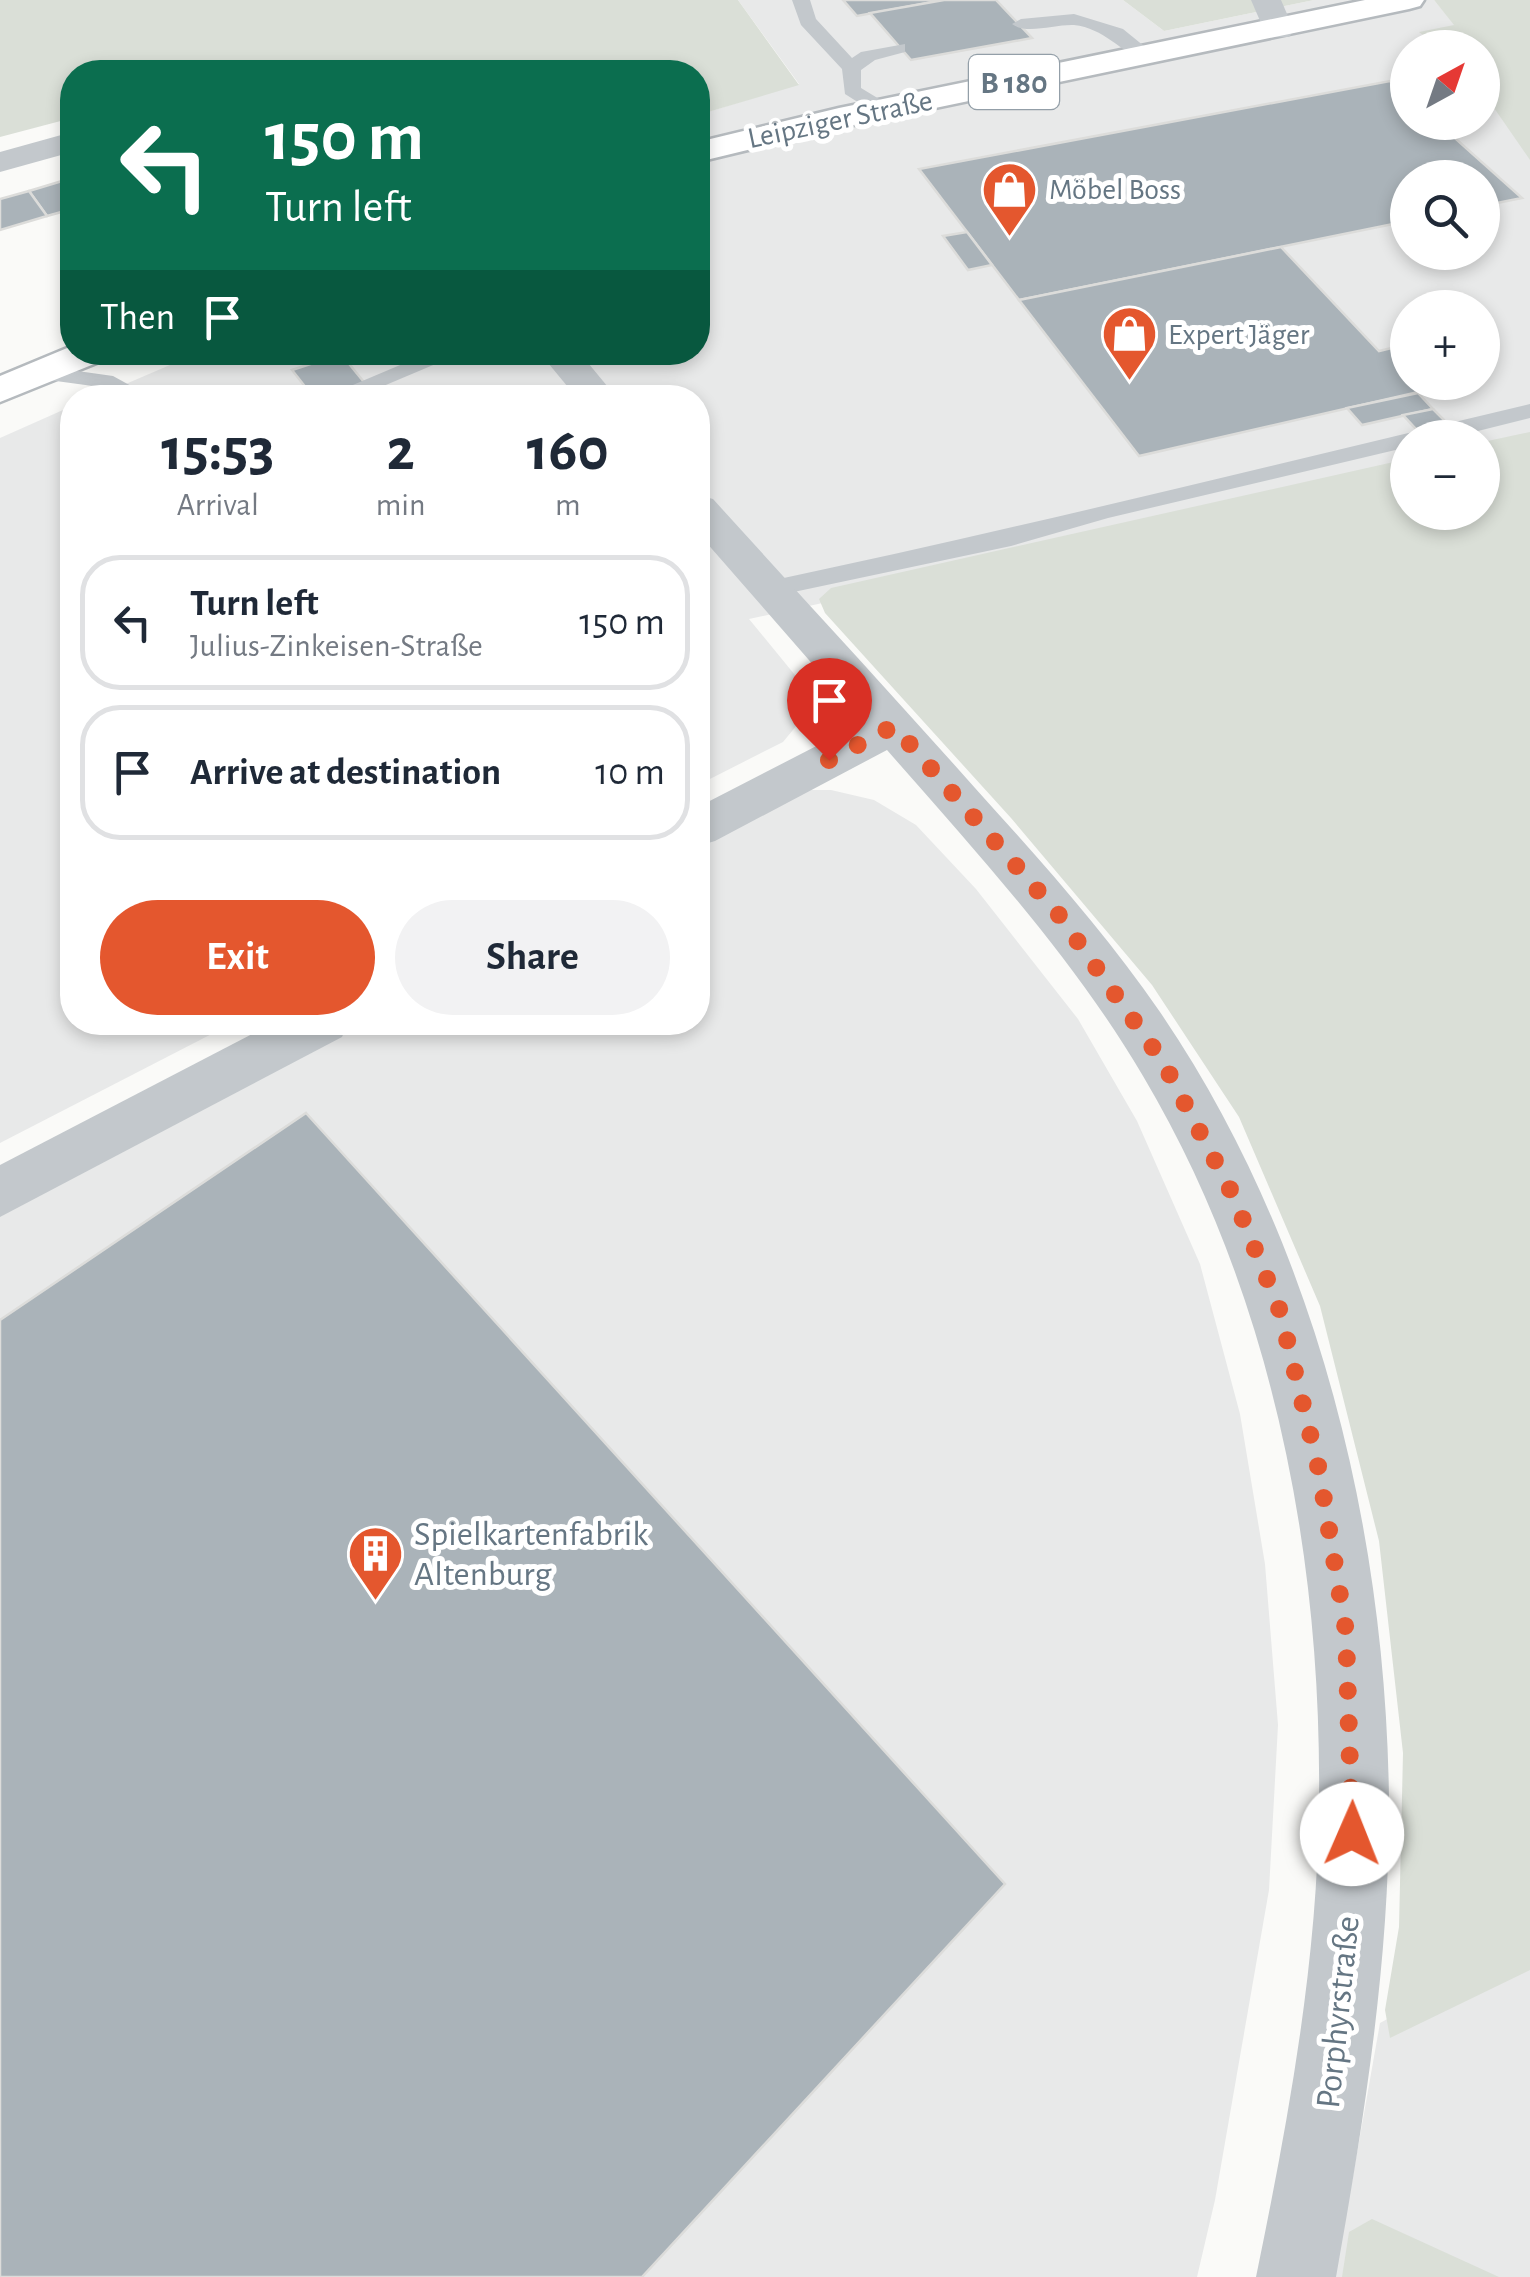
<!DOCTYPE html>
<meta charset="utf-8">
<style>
:root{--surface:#fff;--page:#f2f2f3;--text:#1f2937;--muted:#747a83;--line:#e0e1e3;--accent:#e4572e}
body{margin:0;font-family:"Alegreya Sans",sans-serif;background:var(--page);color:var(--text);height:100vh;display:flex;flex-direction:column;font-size:38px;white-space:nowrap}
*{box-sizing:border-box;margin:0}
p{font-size:32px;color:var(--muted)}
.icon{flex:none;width:55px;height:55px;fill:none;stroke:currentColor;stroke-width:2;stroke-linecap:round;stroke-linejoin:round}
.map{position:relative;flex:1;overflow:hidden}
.panel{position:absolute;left:60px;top:385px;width:650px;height:650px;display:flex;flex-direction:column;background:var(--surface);border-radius:40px;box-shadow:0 5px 15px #0003}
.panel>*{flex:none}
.top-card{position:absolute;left:60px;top:60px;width:650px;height:305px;border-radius:40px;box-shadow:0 5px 15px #0003;background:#0b6e4f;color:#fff;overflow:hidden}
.needle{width:65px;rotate:40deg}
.fabs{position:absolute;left:1390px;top:30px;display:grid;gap:20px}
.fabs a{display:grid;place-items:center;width:110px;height:110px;border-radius:50%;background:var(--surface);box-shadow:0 5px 15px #0003;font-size:50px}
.pin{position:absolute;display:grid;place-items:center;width:85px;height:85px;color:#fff;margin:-102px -42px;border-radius:50% 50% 50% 0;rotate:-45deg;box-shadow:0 0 10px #0007}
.pin .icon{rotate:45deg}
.me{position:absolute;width:110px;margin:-55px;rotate:1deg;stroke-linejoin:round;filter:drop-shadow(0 0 8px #0008)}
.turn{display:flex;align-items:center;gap:35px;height:210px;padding:0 40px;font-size:45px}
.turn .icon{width:130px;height:130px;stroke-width:2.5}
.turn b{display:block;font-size:70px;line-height:85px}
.then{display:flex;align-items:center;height:95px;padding:0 40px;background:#0003;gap:20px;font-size:38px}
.eta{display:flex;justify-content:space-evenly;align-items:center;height:170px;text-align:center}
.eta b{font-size:60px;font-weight:700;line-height:70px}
.button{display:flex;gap:20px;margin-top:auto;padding:20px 40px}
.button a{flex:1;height:115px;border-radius:60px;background:var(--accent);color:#fff;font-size:40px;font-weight:700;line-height:115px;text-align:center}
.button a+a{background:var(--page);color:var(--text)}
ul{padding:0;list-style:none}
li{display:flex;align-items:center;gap:30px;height:135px;margin:0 20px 15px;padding:0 20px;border:5px solid var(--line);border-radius:40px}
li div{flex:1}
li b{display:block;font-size:38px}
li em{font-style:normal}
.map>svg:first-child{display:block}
.built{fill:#e8e9e9;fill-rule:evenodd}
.green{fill:#dadfd7}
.building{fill:#aab3b9;stroke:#dcdcda;stroke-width:2.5}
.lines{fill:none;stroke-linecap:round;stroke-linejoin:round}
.primary-casing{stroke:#b5babe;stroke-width:5}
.service{fill:#c3c8cc;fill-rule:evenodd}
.minor{fill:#c3c8cc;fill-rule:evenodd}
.primary{fill:#fff;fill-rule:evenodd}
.route{stroke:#e4572e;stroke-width:18;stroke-dasharray:0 32.4}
.labels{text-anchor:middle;stroke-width:10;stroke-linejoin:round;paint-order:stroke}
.far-street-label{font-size:30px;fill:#657683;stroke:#fff}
.far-poi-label{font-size:30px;fill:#657683;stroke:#fff;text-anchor:start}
.shield{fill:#fff;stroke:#939fa8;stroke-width:2.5}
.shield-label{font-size:32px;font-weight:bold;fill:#657683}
.poi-label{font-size:35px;fill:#657683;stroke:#fff;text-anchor:start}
.street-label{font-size:35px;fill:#657683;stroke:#fff}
</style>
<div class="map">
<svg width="1530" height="2277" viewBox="0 0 1530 2277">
<rect width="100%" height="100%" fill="#fafaf8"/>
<!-- built -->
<g class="built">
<path d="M738,0H1123L1164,31L1314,0H1434L1473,47L1408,48V122H1482L1483,60L1530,119V448L1483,458L1482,438H1408L1407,475L749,619L799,680L802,719L783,742L698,785V398H93L198,353L698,352V115L799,84ZM1408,178H1482V252H1408ZM1408,308H1482V382H1408Z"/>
<polygon points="72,406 72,1022 233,1023 0,1143 0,438"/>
<polygon points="809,790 831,790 874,800 916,825 976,889 1078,1019 1137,1121 1200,1264 1240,1414 1265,1564 1278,1725 1269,1890 1215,2200 1197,2277 0,2277 0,1216 366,1023 698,1022 698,847"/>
<polygon points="1530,1942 1530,2277 1335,2277 1380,2023"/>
</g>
<!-- green -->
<g class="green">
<polygon points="0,0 738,0 799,85 698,115 698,72 72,72 72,118 0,137"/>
<polygon points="1123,0 1314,0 1164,31"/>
<polygon points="1434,0 1530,0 1530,160 1483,92 1482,48 1438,47 1419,32 1454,25"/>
<polygon points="1530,432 1530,1970 1390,2038 1385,2010 1399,1927 1403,1753 1379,1541 1320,1306 1239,1117 1152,985 1011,818 825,613 819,599 831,588 1407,459 1408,512 1482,512 1483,442"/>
<polygon points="1372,2219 1499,2277 1342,2277 1349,2232"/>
</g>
<!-- building -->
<g class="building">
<polygon points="843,0 944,0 857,16"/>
<polygon points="944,0 996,0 1032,38 911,60 870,13"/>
<polygon points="1390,81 1408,97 1408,122 1437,122 1522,198 1482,206 1482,178 1408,178 1408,221 1019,300 919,169"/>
<polygon points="72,178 72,209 47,216 29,191"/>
<polygon points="29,191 47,216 0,230 0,199"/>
<polygon points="967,232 992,265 968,270 943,236"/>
<polygon points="1281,247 1379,351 1408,344 1408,382 1462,382 1139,456 1019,300"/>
<polygon points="341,354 377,398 314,398 292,370"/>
<polygon points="1418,393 1433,409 1362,425 1347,408"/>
<polygon points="1433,409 1446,422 1416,429 1403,415"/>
<polygon points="306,1113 1005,1884 642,2277 0,2277 0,1320"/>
</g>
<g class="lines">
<defs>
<g id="primary">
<polygon points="1365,0 1424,0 1420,6 1409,9 839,128 698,162 698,142 839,108"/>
<polygon points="72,346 72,352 110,352 104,360 0,402 0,376"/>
</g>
</defs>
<!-- primary casing -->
<use href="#primary" class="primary-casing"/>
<!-- service -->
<g class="service">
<polygon points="792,0 810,0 816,19 852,58 861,52 905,44 905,52 875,60 861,70 861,88 889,105 889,113 875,113 845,94 842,69 801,25"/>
<path d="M1074,14L1123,29L1155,55L1146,61C1120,52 1104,28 1074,25C1056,24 1026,35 1012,24L1021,19Z"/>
<polygon points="431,352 464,352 355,398 322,398"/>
<polygon points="42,366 113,376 153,398 122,398 100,387 34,378 31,373"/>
<path d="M1530,404V418L1450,438H1408V447L1108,518L1011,546L770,597L757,589L770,581C1025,527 1277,464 1530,404Z"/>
</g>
<!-- minor -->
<g class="minor">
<polygon points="1251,0 1281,0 1294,30 1289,37 1267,37"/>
<polygon points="72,132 72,152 0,172 0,152"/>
<polygon points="539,352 579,352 617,398 577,398"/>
<path d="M698,495L713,499C800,595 889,691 975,788C1040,860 1105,932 1160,1012C1315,1239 1386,1527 1389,1800C1390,1959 1364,2120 1336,2277H1256C1288,2121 1318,1961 1319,1801C1322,1553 1271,1291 1143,1076C1073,957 978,854 887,750L715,841L698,846V807L863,722L698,533Z"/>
<polygon points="275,1022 349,1022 342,1037 0,1217 0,1165"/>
</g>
<!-- primary -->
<use href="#primary" class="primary"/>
</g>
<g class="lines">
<!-- route -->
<polyline class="route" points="829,760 894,726 1059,915 1163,1062 1233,1195 1280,1311 1319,1470 1346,1631 1352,1834"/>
</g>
<!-- icons -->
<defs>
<symbol id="shop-pin" viewBox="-11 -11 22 30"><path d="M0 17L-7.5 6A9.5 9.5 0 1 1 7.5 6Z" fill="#e4572e" stroke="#fff"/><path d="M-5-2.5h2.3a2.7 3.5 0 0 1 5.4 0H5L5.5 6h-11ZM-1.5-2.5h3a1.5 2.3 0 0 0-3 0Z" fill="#fff"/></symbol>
<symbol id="building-pin" viewBox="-11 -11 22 30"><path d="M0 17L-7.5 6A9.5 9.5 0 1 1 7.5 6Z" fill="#e4572e" stroke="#fff"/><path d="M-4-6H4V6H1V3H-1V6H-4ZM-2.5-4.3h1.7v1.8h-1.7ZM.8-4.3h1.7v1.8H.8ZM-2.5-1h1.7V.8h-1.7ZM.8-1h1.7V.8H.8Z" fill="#fff"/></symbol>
</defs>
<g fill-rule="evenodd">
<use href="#shop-pin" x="978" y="158" width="63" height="86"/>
<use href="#shop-pin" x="1098" y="302" width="63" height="86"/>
<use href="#building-pin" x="344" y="1522" width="63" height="86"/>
</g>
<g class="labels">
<!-- far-street labels -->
<g class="far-street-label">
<text transform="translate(840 119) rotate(-12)" y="10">Leipziger Straße</text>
</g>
<!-- far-poi labels -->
<g class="far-poi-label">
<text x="1049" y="199">Möbel Boss</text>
<text x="1168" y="344">Expert Jäger</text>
</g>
<!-- shield labels -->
<rect class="shield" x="969" y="55" width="90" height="54" rx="8"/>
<g class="shield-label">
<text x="1014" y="93">B 180</text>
</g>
<!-- poi labels -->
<g class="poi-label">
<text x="414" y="1545">Spielkartenfabrik<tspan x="414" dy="40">Altenburg</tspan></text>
</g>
<!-- street labels -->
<g class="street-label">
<text transform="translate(1337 2012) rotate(-84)" y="12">Porphyrstraße</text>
</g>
</g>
</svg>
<div class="fabs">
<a><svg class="needle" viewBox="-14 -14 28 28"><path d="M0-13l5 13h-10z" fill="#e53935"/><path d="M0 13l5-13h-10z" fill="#747a83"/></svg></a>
<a><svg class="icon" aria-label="search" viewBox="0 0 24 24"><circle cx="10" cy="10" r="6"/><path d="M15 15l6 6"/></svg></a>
<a>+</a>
<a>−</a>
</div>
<div class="pin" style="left:829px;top:760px;background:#d93025"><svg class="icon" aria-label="arrive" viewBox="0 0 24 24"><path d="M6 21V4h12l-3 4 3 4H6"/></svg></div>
<svg class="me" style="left:1352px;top:1834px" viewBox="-20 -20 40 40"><circle r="19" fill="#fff"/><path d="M0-13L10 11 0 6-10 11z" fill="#e4572e"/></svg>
<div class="top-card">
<div class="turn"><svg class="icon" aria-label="left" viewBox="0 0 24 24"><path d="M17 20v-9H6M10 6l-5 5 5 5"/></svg><div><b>150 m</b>Turn left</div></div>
<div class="then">Then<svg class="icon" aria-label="arrive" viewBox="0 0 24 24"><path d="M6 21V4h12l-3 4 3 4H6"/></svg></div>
</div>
<section class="panel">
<div class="eta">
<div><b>15:53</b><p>Arrival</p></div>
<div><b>2</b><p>min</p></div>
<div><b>160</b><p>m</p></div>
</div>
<ul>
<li><svg class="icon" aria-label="left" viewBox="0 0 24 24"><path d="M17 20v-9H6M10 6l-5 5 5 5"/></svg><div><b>Turn left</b><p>Julius-Zinkeisen-Straße</p></div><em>150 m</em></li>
<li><svg class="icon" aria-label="arrive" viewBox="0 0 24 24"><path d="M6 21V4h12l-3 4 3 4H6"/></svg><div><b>Arrive at destination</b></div><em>10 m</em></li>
</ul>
<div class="button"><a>Exit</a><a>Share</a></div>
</section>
</div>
